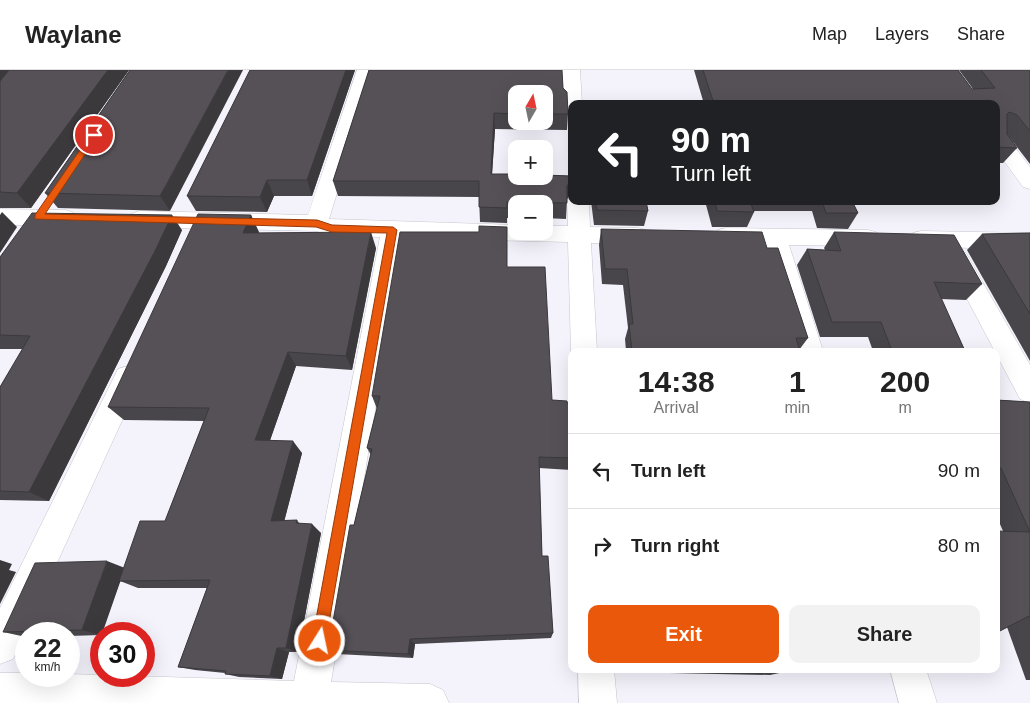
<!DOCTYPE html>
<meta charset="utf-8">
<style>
:root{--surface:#fff;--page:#f2f2f2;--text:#222;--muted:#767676;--line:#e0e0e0;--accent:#ea580c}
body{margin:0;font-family:Helvetica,sans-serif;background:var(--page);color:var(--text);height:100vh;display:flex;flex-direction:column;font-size:19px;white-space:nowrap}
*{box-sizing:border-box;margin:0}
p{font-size:16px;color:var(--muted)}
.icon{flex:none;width:28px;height:28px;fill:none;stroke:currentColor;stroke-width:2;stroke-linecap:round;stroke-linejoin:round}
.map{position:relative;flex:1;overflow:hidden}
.panel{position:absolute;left:568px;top:278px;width:432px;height:325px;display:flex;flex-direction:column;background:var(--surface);border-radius:10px;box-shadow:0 5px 20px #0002}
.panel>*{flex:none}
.guide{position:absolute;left:568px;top:30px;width:432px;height:105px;border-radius:10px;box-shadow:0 5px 20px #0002;background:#202124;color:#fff;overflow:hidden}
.needle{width:32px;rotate:9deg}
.controls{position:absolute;left:508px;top:15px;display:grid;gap:10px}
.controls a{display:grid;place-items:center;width:45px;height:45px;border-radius:10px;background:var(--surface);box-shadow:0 5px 20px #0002;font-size:25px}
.speed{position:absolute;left:15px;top:552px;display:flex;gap:10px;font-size:25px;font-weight:700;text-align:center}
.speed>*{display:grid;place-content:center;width:65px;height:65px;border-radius:50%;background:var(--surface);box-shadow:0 5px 20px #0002;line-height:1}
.speed small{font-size:12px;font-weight:400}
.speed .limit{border:8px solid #d22;background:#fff;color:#111}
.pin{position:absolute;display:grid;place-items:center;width:42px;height:42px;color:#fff;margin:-21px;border:2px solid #fff;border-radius:50%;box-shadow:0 1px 5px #0007}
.me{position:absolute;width:55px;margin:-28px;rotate:10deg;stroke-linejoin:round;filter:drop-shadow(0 0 4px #0008)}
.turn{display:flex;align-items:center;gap:18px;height:105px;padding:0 20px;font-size:22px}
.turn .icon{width:65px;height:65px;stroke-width:2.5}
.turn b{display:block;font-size:35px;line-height:42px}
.eta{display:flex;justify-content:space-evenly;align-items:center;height:85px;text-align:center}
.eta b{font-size:30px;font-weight:600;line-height:35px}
.button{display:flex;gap:10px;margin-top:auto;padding:10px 20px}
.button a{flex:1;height:58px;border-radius:10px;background:var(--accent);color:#fff;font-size:20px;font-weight:600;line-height:58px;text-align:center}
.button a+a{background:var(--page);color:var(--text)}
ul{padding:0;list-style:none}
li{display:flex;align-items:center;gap:15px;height:75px;padding:0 20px;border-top:1px solid var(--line)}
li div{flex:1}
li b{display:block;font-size:19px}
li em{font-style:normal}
header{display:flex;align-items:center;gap:30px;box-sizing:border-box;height:70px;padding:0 25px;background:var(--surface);border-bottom:1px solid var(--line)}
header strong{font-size:24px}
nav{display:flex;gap:28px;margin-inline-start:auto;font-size:18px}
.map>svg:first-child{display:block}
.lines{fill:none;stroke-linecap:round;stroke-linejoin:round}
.minor-casing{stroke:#c5c5cd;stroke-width:1}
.minor{fill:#fff;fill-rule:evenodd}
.wall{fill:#49464b;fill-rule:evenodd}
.shaded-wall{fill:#3c393d}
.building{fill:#555157;stroke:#3c393d}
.route{fill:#ea580c;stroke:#983908}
</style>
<header>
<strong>Waylane</strong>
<nav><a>Map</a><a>Layers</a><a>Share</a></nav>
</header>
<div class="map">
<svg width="1030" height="633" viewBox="0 0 1030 633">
<rect width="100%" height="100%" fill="#f4f3fc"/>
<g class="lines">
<defs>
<g id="minor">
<polygon points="357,0 375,0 329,149 516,155 516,161 544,161 544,156 568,156 567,131 571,126 571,131 589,131 590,157 638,158 646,160 649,166 646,172 638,174 591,173 597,281 571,282 568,172 403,168 331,612 430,614 443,620 449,633 0,633 0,603 26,603 26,606 69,606 69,604 294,611 380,167 332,166 316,161 139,157 131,154 128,149 131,144 139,141 308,145"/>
<polygon points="562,0 580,0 582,34 571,34 571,39 564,34"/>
<polygon points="996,60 1003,62 1030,97 1030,119 1023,117 996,80"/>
<polygon points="0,139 66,140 74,143 77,148 74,153 66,156 0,155"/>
<polygon points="726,158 868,160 876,162 879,168 876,174 868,176 789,175 823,281 797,281 766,175 726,174 718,172 715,166 718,160"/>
<polygon points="921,161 1030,163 1030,179 921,177 913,175 910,169 913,163"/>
<polygon points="958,180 966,183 1030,295 1030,333 1020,329 946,189 950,183"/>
<polygon points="128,296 138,299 142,307 13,589 0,594 0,538 118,299"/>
<polygon points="578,599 614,599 617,633 579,633"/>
<polygon points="890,599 926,599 937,633 899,633"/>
</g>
</defs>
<!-- minor casing -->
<use href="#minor" class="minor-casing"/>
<!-- minor -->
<use href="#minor" class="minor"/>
</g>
<!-- wall -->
<g class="wall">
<polygon points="0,0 129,0 31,138 0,138"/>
<polygon points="130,0 170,141 58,138 45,123"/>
<polygon points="250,0 355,0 312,126 274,126 267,142 196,141 187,126"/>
<path d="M369,0L563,18L568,44L567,60L495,59L492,104L571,106V125V124L567,129L566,149L544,148V134H516V148H507V153L480,152L479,127L338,126L333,111ZM516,24H544V51H516Z"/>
<polygon points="694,0 958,0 972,19 973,19 959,0 1030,0 1030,94 1007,64 1017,78 1003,93 996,93 996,34 704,34"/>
<polygon points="591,131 646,131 648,141 644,156 594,155"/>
<polygon points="705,131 852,131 858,143 848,159 817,158 812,141 754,141 754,142 747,157 712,157"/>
<polygon points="251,145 259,163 376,178 352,300 296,296 270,370 302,383 284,451 297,450 299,453 321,463 298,582 289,582 282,609 239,607 225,604 225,603 195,600 178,597 207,518 138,518 120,511 101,565 69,566 69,564 26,564 26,567 3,562 124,498 165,451 204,351 124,350 108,337"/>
<polygon points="601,159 767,178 808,268 799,280 800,281 626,281 625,269 628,258 623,215 602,214 599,175"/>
<polygon points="182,160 166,196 49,431 0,430 0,317 23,279 0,279 0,187"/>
<polygon points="834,162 982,214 966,230 941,229 965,281 873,281 868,267 820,267 797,195 807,179 825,180 824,178"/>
<polygon points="1030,163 1030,291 967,180 982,164"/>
<polygon points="507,197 552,330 571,333 571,400 539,398 542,486 553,563 551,568 415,574 413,588 337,584 328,580 354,455 371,385 367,378 377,339 372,326"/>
<polygon points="996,330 1030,332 1030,610 1026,610 1007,557 1003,461 996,445"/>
<polygon points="622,599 783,599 784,602 770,605 622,602"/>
</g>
<!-- shaded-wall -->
<g class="shaded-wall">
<polygon points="0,0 13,0 0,12"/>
<polygon points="108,0 129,0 31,138 17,123"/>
<polygon points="228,0 243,0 170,141 160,126"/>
<polygon points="346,0 355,0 312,126 307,110"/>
<polygon points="494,43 495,59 491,120 491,104"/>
<polygon points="267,110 274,126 267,142 260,127"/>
<polygon points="571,110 571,124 565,131 567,116"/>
<polygon points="2,142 17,157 0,183 0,145"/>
<polygon points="172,145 182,160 166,196 49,431 29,422"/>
<polygon points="251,145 259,162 252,179 243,163"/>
<polygon points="371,162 376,178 352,300 346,286"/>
<polygon points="288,282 296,296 266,382 255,370"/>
<polygon points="293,371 302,383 282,460 271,451"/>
<polygon points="312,454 321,463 298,582 286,578"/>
<polygon points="0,490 12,494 9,500 16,502 0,534"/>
<polygon points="107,491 125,498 102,564 101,564 101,565 82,560"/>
<polygon points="410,569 415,574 413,588 408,584"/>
<polygon points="277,578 289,582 282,609 270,606"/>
</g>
<!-- building -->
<g class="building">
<polygon points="9,0 108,0 17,123 0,122 0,11"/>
<polygon points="130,0 228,0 160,126 45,123"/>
<polygon points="250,0 346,0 307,110 267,110 260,127 187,126"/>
<polygon points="369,0 562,0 563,18 567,22 568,44 544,44 544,24 516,24 516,44 494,43 491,104 516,104 516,106 544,106 544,105 571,106 571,110 567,116 567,133 507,132 507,138 479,137 479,111 333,111"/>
<polygon points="703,0 958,0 972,19 995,18 981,0 1030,0 1030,61 1017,45 1009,42 1007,44 1007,64 1017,78 996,77 996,34 714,34"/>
<rect x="585" y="31" width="50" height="3"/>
<polygon points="595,131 646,131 648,141 597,140"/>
<polygon points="715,131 750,131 754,142 717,141"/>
<polygon points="822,131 852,131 858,143 826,143"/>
<polygon points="32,143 172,145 155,181 29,422 0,421 0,317 30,266 0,265 0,187"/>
<polygon points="198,144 251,145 243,163 371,162 346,286 288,282 255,370 293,371 271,451 297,450 296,453 312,454 286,578 277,578 270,606 225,604 226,601 178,597 210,510 119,511 140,451 165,451 209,338 108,337"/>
<polygon points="479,156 507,157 507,197 545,197 552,330 567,331 567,333 571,333 571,388 539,387 542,486 548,486 553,563 410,569 408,584 328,580 350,455 354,455 372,379 367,378 380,326 372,326 400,162 479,162"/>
<polygon points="601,159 762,162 767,178 778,178 808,268 796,268 800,281 632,281 629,254 633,254 627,199 605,199"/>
<polygon points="834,162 954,165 982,214 934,212 965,281 892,281 881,252 832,252 807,179 841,181"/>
<polygon points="1030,163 1030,244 982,164"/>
<polygon points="996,330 1030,332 1030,548 1029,546 996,563 996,461 1030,462 1001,398 996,398"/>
<polygon points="107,491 82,560 3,562 35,493"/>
<polygon points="628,599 783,599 784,602"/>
</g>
<!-- route -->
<polygon class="route" points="94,63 98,65 45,144 317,150 332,155 393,157 397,160 325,576 320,578 315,576 312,571 387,163 332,162 316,157 35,149 35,145 91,64"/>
</svg>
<div class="controls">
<a><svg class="needle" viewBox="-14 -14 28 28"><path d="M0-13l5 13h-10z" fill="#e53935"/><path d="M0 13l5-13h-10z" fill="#767676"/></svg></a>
<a>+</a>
<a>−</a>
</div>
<div class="speed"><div>22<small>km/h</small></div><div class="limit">30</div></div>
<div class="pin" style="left:94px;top:65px;background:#d93025"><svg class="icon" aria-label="arrive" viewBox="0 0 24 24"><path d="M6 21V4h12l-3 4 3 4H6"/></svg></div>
<svg class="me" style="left:320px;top:571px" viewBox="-20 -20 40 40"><circle r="17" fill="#ea580c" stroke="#fff" stroke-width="3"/><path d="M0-11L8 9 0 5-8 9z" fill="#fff"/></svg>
<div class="guide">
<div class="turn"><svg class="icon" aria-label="left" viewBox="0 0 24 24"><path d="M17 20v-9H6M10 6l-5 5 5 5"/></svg><div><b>90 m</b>Turn left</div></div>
</div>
<section class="panel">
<div class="eta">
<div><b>14:38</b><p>Arrival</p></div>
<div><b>1</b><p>min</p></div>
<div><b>200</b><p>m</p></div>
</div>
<ul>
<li><svg class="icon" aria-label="left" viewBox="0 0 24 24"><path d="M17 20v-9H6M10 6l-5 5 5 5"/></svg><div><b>Turn left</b></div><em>90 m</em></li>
<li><svg class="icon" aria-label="right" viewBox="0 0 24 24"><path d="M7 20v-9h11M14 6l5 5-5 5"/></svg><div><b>Turn right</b></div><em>80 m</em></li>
</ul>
<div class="button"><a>Exit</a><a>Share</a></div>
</section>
</div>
